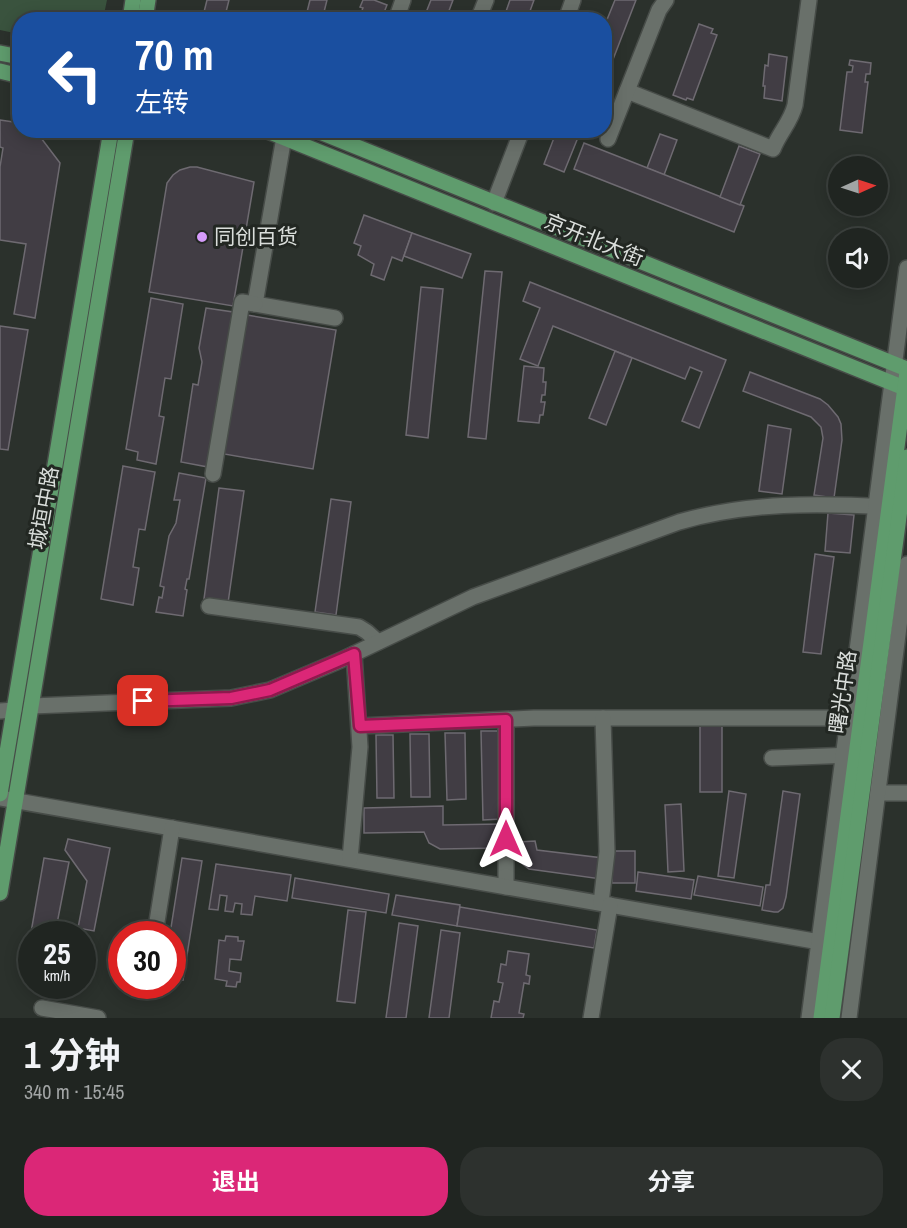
<!DOCTYPE html>
<html lang="zh">
<meta charset="utf-8">
<style>
:root{--surface:#202521;--page:#2d312e;--text:#f1f3f6;--muted:#a2a5a5;--line:#3d423f;--accent:#db2777}
body{margin:0;font-family:"Archivo Narrow","Noto Sans SC",sans-serif;background:var(--page);color:var(--text);height:100vh;display:flex;flex-direction:column;font-size:22px;white-space:nowrap}
*{box-sizing:border-box;margin:0}
p{font-size:20px;color:var(--muted)}
.icon{flex:none;width:33px;height:33px;fill:none;stroke:currentColor;stroke-width:2;stroke-linecap:round;stroke-linejoin:round}
.map{position:relative;height:1018px;overflow:hidden}
.side{display:flex;flex-direction:column;background:var(--surface);flex:1}
.side>*{flex:none}
.banner{position:absolute;left:12px;top:12px;width:600px;height:126px;border-radius:24px;box-shadow:0 3px 15px #0003,0 0 0 2px var(--line);background:#1a4fa0;color:#fff;overflow:hidden}
.needle{width:39px;rotate:87deg}
.fabs{position:absolute;left:828px;top:156px;display:grid;gap:12px}
.fabs a{display:grid;place-items:center;width:60px;height:60px;border-radius:50%;background:var(--surface);box-shadow:0 3px 15px #0003,0 0 0 2px var(--line);font-size:30px}
.speed{position:absolute;left:18px;top:921px;display:flex;gap:12px;font-size:30px;font-weight:700;text-align:center}
.speed>*{display:grid;place-content:center;width:78px;height:78px;border-radius:50%;background:var(--surface);box-shadow:0 3px 15px #0003,0 0 0 2px var(--line);line-height:1}
.speed small{font-size:15px;font-weight:400}
.speed .limit{border:9px solid #d22;background:#fff;color:#111}
.pin{position:absolute;display:grid;place-items:center;width:51px;height:51px;color:#fff;margin:-26px;border-radius:12px;box-shadow:0 3px 9px #0006}
.me{position:absolute;width:66px;margin:-33px;rotate:0deg;stroke-linejoin:round;filter:drop-shadow(0 0 4px #0008)}
.turn{display:flex;align-items:center;gap:21px;height:126px;padding:0 24px;font-size:27px}
.turn .icon{width:78px;height:78px;stroke-width:2.5}
.turn b{display:block;font-size:42px;line-height:51px}
.round{display:grid;place-items:center;flex:none;width:63px;height:63px;border-radius:24px;background:var(--page)}
.overview{display:flex;align-items:center;justify-content:space-between;height:102px;padding:0 24px}
h1{font-size:36px;font-weight:700;line-height:45px}
.action{display:flex;gap:12px;margin-top:auto;padding:12px 24px}
.action a{flex:1;height:69px;border-radius:24px;background:var(--accent);color:#fff;font-size:24px;font-weight:700;line-height:69px;text-align:center}
.action a+a{background:var(--page);color:var(--text)}
.map>svg:first-child{display:block}
.green{fill:#3a533e}
.building{fill:#413d44;stroke:#6e6a71;stroke-width:1.5}
.lines{fill:none;stroke-linecap:round;stroke-linejoin:round}
.minor-casing{stroke:#474c48;stroke-width:18}
.major-casing{stroke:#474c48;stroke-width:18}
.minor{stroke:#69706a;stroke-width:15}
.major{stroke:#5f9c6d;stroke-width:15}
.route-casing{stroke:#8e194d;stroke-width:15}
.route{stroke:#db2777;stroke-width:10}
.poi-dot{fill:#d59bfa;stroke:#222722;stroke-width:2}
.labels{text-anchor:middle;stroke-width:6;stroke-linejoin:round;paint-order:stroke}
.poi-label{font-size:21px;fill:#dadedb;stroke:#222722;text-anchor:start}
.street-label{font-size:21px;fill:#dadedb;stroke:#222722}
</style>
<div class="map">
<svg width="907" height="1018" viewBox="0 0 907 1018">
<rect width="100%" height="100%" fill="#2b312c"/>
<!-- green -->
<polygon class="green" points="0,0 107,0 103,19 20,20 19,34 0,30"/>
<!-- building -->
<g class="building">
<polygon points="207,0 229,0 224,20 202,20"/>
<polygon points="310,0 327,0 322,20 305,20"/>
<polygon points="363,0 374,0 387,5 381,20 358,20 363,8 360,7"/>
<polygon points="431,0 453,0 447,16 453,20 423,20"/>
<polygon points="510,0 534,0 530,11 535,13 533,20 527,18 527,20 503,20"/>
<polygon points="615,0 636,0 612,62 604,59 604,27"/>
<polygon points="699,24 713,29 711,33 717,35 693,100 687,98 686,100 673,95"/>
<polygon points="769,54 787,57 782,101 764,98 765,86 763,86 765,65 768,66"/>
<polygon points="850,60 871,63 870,74 866,74 865,82 868,82 862,133 840,130 847,72 852,72 853,66 849,65"/>
<polygon points="0,120 20,123 20,130 35,130 60,163 35,318 14,314 26,244 0,240 0,167 3,148 0,147"/>
<polygon points="557,130 581,130 564,172 544,164"/>
<polygon points="660,134 677,140 664,175 647,168"/>
<polygon points="584,143 744,206 734,232 574,169"/>
<polygon points="739,146 760,154 740,205 720,197"/>
<polygon points="190,167 197,167 254,182 233,306 149,292 167,183 173,175 180,170"/>
<polygon points="364,215 412,233 402,261 392,257 384,280 371,275 374,264 358,255 361,246 354,243"/>
<polygon points="412,233 471,254 462,278 404,256"/>
<polygon points="485,271 502,272 486,439 468,437"/>
<polygon points="530,282 726,360 699,428 682,421 702,372 690,367 685,379 553,326 538,366 520,359 540,308 523,301"/>
<polygon points="421,287 443,289 428,438 406,435"/>
<polygon points="151,298 183,304 171,379 165,378 159,416 164,417 156,464 137,460 138,452 126,449"/>
<polygon points="206,308 233,312 208,467 181,462 193,384 198,385 202,362 199,348"/>
<polygon points="247,315 336,330 313,469 224,454"/>
<polygon points="0,326 28,330 8,450 0,449"/>
<polygon points="615,351 632,358 606,425 589,418"/>
<polygon points="524,366 544,368 543,382 546,382 545,395 542,395 541,402 545,402 543,415 540,415 539,423 518,421"/>
<polygon points="750,372 820,399 828,405 838,417 841,424 842,440 834,498 814,495 823,438 821,427 811,417 743,391"/>
<polygon points="768,425 791,429 782,494 759,491"/>
<polygon points="123,466 155,472 145,530 139,529 133,567 139,568 133,605 101,599"/>
<polygon points="179,473 206,478 189,579 187,579 185,589 187,590 183,616 156,612 159,597 162,598 164,587 160,586 169,536 176,523 180,500 174,500"/>
<polygon points="219,488 244,491 228,603 204,599"/>
<polygon points="331,499 351,502 336,615 315,612"/>
<polygon points="828,513 854,515 850,553 825,551"/>
<polygon points="815,554 834,557 821,654 803,652"/>
<polygon points="700,725 722,726 722,792 700,792"/>
<polygon points="481,731 500,731 502,819 483,820"/>
<polygon points="445,733 465,733 466,799 447,800"/>
<polygon points="410,734 429,734 430,797 411,797"/>
<polygon points="376,735 393,735 394,798 377,798"/>
<polygon points="729,791 746,794 734,878 718,876"/>
<polygon points="783,791 800,794 786,897 783,908 778,912 774,912 762,910 766,885 770,885"/>
<polygon points="681,804 684,871 668,872 665,805"/>
<polygon points="443,806 443,825 501,824 502,848 440,849 429,843 424,832 364,833 364,808"/>
<polygon points="68,839 110,848 94,931 78,928 87,881 65,850"/>
<polygon points="535,841 537,850 603,858 601,879 529,869 519,861 518,842"/>
<rect x="612" y="851" width="23" height="32"/>
<polygon points="44,858 69,862 55,934 32,934 32,962 26,961"/>
<polygon points="182,858 202,861 183,980 172,978 172,934 170,934"/>
<polygon points="216,864 291,875 287,901 255,896 252,915 241,914 242,904 235,903 233,912 225,911 227,896 220,895 218,910 209,909"/>
<polygon points="638,872 694,880 691,899 636,891"/>
<polygon points="698,876 763,887 760,906 694,895"/>
<polygon points="295,878 389,894 386,913 292,898"/>
<polygon points="396,895 460,905 457,926 392,915"/>
<polygon points="460,907 597,930 594,948 457,926"/>
<polygon points="348,910 366,912 355,1003 337,1001"/>
<polygon points="399,923 418,926 406,1018 386,1018"/>
<polygon points="441,930 460,933 449,1018 429,1018"/>
<polygon points="226,936 238,937 238,941 244,941 241,960 230,959 229,971 241,973 240,982 237,982 236,987 226,986 227,981 215,979 219,940 225,941"/>
<polygon points="508,951 529,954 526,975 530,976 529,984 524,983 519,1013 524,1014 523,1018 491,1018 494,1001 499,1002 503,983 498,982 501,964 506,965"/>
</g>
<g class="lines">
<defs>
<g id="minor">
<polyline points="396,20 403,0"/>
<polyline points="478,20 486,0"/>
<polyline points="566,20 573,0"/>
<path d="M627,91L773,149C779,133 791,122 795,105L809,0"/>
<polyline points="284,137 255,304 335,318"/>
<polyline points="608,139 659,10 666,0"/>
<polyline points="494,203 522,130"/>
<polyline points="213,474 242,302 255,304"/>
<polyline points="209,606 359,627 367,632 378,642"/>
<path d="M32,706L231,698L270,690L341,660L473,597L679,522C748,502 818,503 889,507"/>
<polyline points="0,711 14,710"/>
<polyline points="506,720 506,887"/>
<polyline points="360,726 534,718 848,718"/>
<polyline points="772,758 853,755"/>
<polyline points="878,793 907,793"/>
<polyline points="0,798 831,944"/>
<polyline points="350,859 360,747 354,654"/>
<polyline points="601,903 607,852 603,718"/>
<polyline points="155,934 172,828"/>
<polyline points="42,1008 98,1018"/>
<polyline points="591,1018 610,905"/>
<polyline points="809,1018 907,268"/>
<polyline points="849,1018 907,564"/>
</g>
<g id="major">
<polyline points="130,20 133,0"/>
<polyline points="145,20 148,0"/>
<polyline points="0,53 20,57"/>
<polyline points="0,71 20,76"/>
<polyline points="265,130 907,389"/>
<polyline points="315,130 907,369"/>
<polyline points="0,794 111,130"/>
<polyline points="0,893 127,130"/>
<polyline points="821,1018 907,372"/>
<polyline points="832,1018 907,457"/>
</g>
</defs>
<!-- minor casing -->
<use href="#minor" class="minor-casing"/>
<!-- major casing -->
<use href="#major" class="major-casing"/>
<!-- minor -->
<use href="#minor" class="minor"/>
<!-- major -->
<use href="#major" class="major"/>
</g>
<g class="lines">
<defs>
<polyline id="route" points="143,701 231,698 270,690 354,654 360,726 506,720 506,839"/>
</defs>
<!-- route casing -->
<use href="#route" class="route-casing"/>
<!-- route -->
<use href="#route" class="route"/>
</g>
<!-- markers -->
<circle class="poi-dot" cx="202" cy="237" r="6"/>
<g class="labels">
<!-- poi labels -->
<g class="poi-label">
<text x="214" y="244">同创百货</text>
</g>
<!-- street labels -->
<g class="street-label">
<text transform="translate(594 240) rotate(22)" y="7">京开北大街</text>
<text transform="translate(44 508) rotate(-80)" y="7">城垣中路</text>
<text transform="translate(843 692) rotate(-82)" y="7">曙光中路</text>
</g>
</g>
</svg>
<div class="fabs">
<a><svg class="needle" viewBox="-14 -14 28 28"><path d="M0-13l5 13h-10z" fill="#e53935"/><path d="M0 13l5-13h-10z" fill="#a2a5a5"/></svg></a>
<a><svg class="icon" aria-label="sound" viewBox="0 0 24 24"><path d="M4 9h4l5-4v14l-5-4H4zM17 9q2 3 0 6"/></svg></a>
</div>
<div class="speed"><div>25<small>km/h</small></div><div class="limit">30</div></div>
<div class="pin" style="left:143px;top:701px;background:#d93025"><svg class="icon" aria-label="arrive" viewBox="0 0 24 24"><path d="M6 21V4h12l-3 4 3 4H6"/></svg></div>
<svg class="me" style="left:506px;top:839px" viewBox="-20 -20 40 40"><path d="M0-17L14 15 0 8-14 15z" fill="#db2777" stroke="#fff" stroke-width="4"/></svg>
<div class="banner">
<div class="turn"><svg class="icon" aria-label="left" viewBox="0 0 24 24"><path d="M17 20v-9H6M10 6l-5 5 5 5"/></svg><div><b>70 m</b>左转</div></div>
</div>
</div>
<section class="side">
<div class="overview"><div><h1>1 分钟</h1><p>340 m · 15:45</p></div><a class="round"><svg class="icon" aria-label="close" viewBox="0 0 24 24"><path d="M6 6l12 12M18 6L6 18"/></svg></a></div>
<div class="action"><a>退出</a><a>分享</a></div>
</section>
